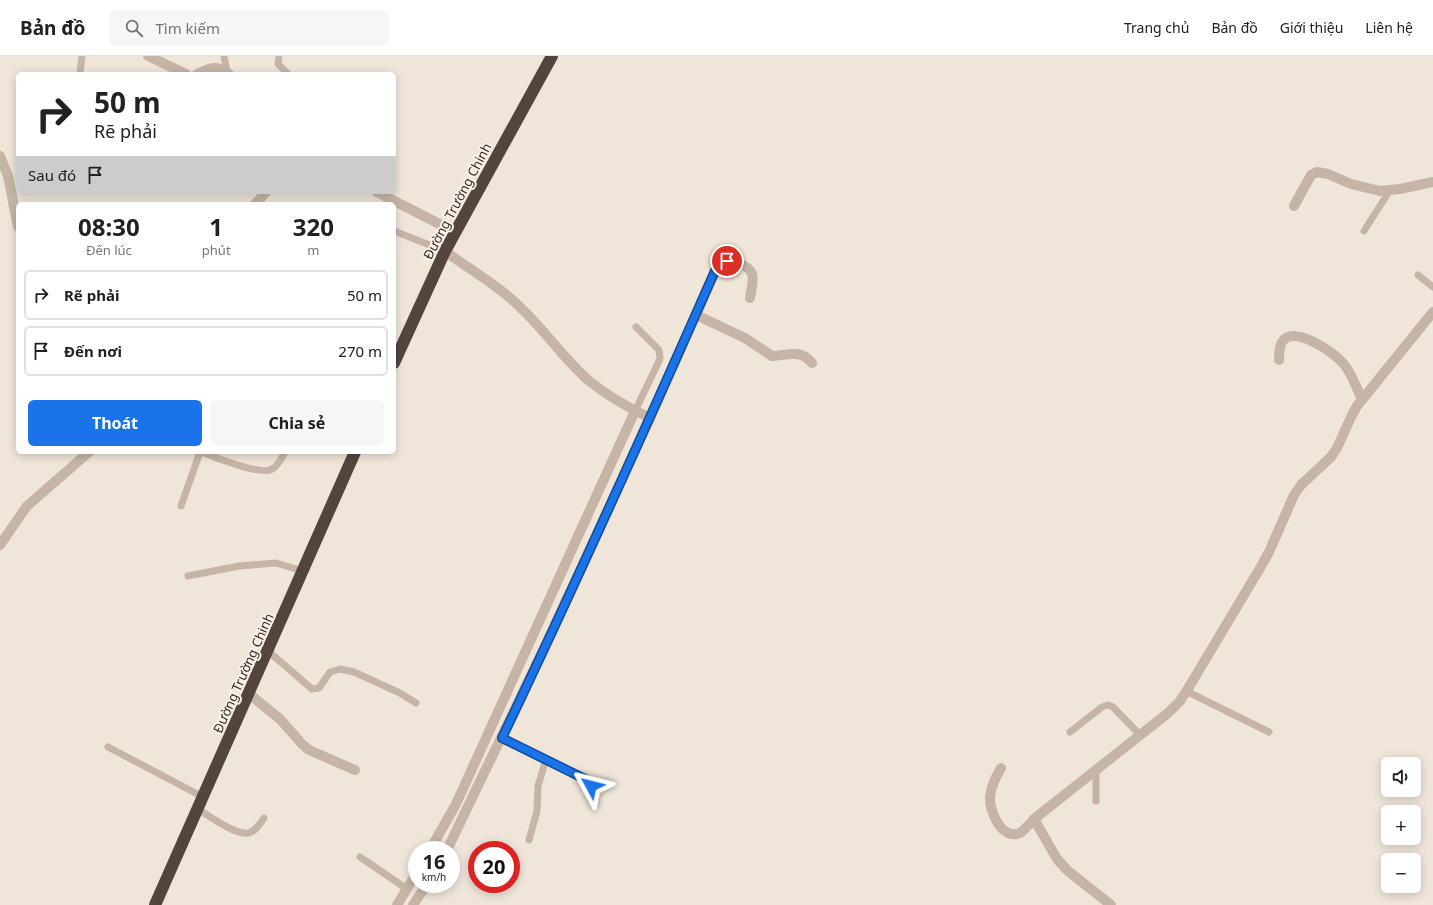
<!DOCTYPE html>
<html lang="vi">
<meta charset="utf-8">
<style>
:root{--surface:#fff;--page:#f6f6f6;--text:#202124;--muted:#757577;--line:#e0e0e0;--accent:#1a73e8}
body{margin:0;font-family:"Noto Sans",sans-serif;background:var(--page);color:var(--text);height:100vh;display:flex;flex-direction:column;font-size:15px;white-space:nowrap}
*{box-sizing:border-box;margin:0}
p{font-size:13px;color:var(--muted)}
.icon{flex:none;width:22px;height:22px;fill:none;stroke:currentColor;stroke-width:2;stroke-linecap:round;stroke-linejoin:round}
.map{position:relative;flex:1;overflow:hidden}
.drawer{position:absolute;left:16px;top:146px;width:380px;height:252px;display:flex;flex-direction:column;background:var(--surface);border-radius:6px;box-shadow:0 2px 10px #0003}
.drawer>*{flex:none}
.banner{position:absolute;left:16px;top:16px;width:380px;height:122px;border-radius:6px;box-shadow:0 2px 10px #0003;background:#fff;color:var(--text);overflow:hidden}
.tools{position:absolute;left:1381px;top:701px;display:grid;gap:8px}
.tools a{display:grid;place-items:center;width:40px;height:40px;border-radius:6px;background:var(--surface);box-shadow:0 2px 10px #0003;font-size:20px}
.speed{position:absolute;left:408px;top:785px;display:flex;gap:8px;font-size:20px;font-weight:700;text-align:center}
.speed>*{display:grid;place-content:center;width:52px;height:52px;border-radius:50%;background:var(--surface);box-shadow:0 2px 10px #0003;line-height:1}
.speed small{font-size:10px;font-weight:400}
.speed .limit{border:6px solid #d22;background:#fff;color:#111}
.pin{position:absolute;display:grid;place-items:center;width:34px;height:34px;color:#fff;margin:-17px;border:2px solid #fff;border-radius:50%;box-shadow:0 1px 4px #0007}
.me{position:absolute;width:44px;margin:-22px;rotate:308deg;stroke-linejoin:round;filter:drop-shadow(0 0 3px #0008)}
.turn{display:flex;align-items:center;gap:14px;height:84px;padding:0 12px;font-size:18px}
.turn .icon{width:52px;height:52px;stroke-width:2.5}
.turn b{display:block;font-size:28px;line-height:34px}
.then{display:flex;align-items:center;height:38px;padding:0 12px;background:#0003;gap:8px;font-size:15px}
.eta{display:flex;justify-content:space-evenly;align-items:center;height:68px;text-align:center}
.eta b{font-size:24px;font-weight:700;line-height:28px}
.primary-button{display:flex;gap:8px;margin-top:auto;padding:8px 12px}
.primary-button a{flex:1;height:46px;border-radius:6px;background:var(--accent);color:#fff;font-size:16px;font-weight:700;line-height:46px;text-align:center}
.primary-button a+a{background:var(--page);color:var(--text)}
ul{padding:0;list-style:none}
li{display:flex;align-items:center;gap:12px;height:50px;margin:0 8px 6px;padding:0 4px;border:2px solid var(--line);border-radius:6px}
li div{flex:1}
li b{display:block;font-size:15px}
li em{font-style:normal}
header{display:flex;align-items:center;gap:24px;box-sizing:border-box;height:56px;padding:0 20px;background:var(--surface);border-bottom:1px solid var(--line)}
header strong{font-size:19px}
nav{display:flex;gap:22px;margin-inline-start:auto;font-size:14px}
.search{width:280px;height:36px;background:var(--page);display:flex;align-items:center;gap:10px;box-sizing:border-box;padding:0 14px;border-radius:6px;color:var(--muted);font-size:15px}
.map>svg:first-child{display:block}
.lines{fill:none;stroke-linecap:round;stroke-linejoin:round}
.lane{stroke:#c6b5a6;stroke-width:7}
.street{stroke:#c6b5a6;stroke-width:10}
.highway{stroke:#53453e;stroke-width:12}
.route-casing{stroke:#114b97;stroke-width:10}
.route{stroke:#1a73e8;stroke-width:7}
.labels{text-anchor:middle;stroke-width:4;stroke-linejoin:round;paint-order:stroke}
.street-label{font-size:13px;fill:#332a26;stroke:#f7efe5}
</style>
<header>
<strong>Bản đồ</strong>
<div class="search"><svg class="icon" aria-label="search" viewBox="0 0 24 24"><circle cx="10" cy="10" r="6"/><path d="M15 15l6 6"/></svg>Tìm kiếm</div>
<nav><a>Trang chủ</a><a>Bản đồ</a><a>Giới thiệu</a><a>Liên hệ</a></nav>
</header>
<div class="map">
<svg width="1433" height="849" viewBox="0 0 1433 849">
<rect width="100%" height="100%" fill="#efe5d9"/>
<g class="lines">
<!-- lane -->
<g class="lane">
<polyline points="224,0 227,16"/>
<polyline points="279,0 278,8 288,18"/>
<polyline points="80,18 82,0"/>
<polyline points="394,175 445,195"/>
<polyline points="1364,175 1390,134"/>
<polyline points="1418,219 1433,231"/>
<polyline points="635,355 660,303 659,294 636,271"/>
<path d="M201,396C214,401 261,420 272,413C278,410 282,402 285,396"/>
<polyline points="181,450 200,396"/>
<polyline points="188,520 239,510 276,507 303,515"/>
<polyline points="268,595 312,633 319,632 330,616 340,613 354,616 400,637 416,647"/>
<polyline points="1186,635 1269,676"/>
<polyline points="1070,676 1102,651 1108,649 1113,651 1140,679"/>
<polyline points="502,682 587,724 591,730 591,744"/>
<polyline points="108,691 203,741"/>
<polyline points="1096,745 1096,714"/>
<path d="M198,753C209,760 235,779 248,777C255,776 260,768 264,762"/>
<polyline points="529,784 537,755 538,730 546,703"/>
<polyline points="360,801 407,833"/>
</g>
<!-- street -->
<g class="street">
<polyline points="148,0 186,18"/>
<path d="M197,18C209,12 218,8 229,18"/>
<polyline points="0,100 8,120 18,171"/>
<polyline points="377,136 455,176"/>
<polyline points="255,148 266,136"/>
<polyline points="1294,150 1311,119 1317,116 1328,118 1351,128 1380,135 1400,133 1433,126"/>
<path d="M445,195C470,214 501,231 523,254C546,276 564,303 588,324C606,339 629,352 650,362"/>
<path d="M696,259L745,282L772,300C789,299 800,293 812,307"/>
<path d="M1279,304C1279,298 1279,291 1282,286C1294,268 1332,296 1342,306C1349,313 1358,334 1362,344"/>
<polyline points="0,489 27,450 89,396"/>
<polyline points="249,638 280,663 302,688 309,694 355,714"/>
<path d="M1001,712C996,721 991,730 990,741C989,755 1002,785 1020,777C1025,774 1030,767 1034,763L1168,657L1180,645L1189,631L1263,507L1269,496L1294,439L1301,429L1331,401L1337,392L1352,359L1357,350L1433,256"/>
<polyline points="1034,763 1057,803 1068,815 1111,849"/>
<polyline points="430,794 456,748 635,355"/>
<path d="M447,794L549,582L650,362L718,209C725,205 729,205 737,207C758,213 753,224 750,242"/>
<polyline points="397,849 417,816"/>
<polyline points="413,849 427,828"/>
</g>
<!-- highway -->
<g class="highway">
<polyline points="394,307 445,195 552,0"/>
<polyline points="155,849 355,396"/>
</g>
</g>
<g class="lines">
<defs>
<path id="route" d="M591,730L587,724L502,682C577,525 648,367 718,208L727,205"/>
</defs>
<!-- route casing -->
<use href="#route" class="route-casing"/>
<!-- route -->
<use href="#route" class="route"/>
</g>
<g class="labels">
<!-- street labels -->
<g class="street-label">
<text transform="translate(457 145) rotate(-62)" y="5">Đường Trường Chinh</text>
<text transform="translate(243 617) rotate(-66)" y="5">Đường Trường Chinh</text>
</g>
</g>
</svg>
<div class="tools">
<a><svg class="icon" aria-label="sound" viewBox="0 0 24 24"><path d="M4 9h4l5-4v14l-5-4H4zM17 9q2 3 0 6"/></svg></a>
<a>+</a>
<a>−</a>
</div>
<div class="speed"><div>16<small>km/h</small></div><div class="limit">20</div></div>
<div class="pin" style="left:727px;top:205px;background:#d93025"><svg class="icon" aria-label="arrive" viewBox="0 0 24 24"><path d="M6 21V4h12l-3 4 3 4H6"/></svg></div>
<svg class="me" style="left:591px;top:730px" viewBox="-20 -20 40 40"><path d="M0-17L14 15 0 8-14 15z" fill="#1a73e8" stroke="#fff" stroke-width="4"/></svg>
<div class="banner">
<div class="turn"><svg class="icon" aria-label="right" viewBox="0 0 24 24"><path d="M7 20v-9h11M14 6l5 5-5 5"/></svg><div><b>50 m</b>Rẽ phải</div></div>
<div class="then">Sau đó<svg class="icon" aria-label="arrive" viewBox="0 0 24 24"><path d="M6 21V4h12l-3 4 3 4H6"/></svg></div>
</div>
<section class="drawer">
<div class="eta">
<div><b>08:30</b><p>Đến lúc</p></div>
<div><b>1</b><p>phút</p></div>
<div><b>320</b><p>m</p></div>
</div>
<ul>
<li><svg class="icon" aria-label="right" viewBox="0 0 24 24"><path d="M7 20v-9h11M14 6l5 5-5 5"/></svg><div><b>Rẽ phải</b></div><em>50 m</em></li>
<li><svg class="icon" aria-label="arrive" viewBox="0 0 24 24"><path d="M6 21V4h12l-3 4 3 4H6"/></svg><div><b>Đến nơi</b></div><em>270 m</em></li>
</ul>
<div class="primary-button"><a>Thoát</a><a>Chia sẻ</a></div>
</section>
</div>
